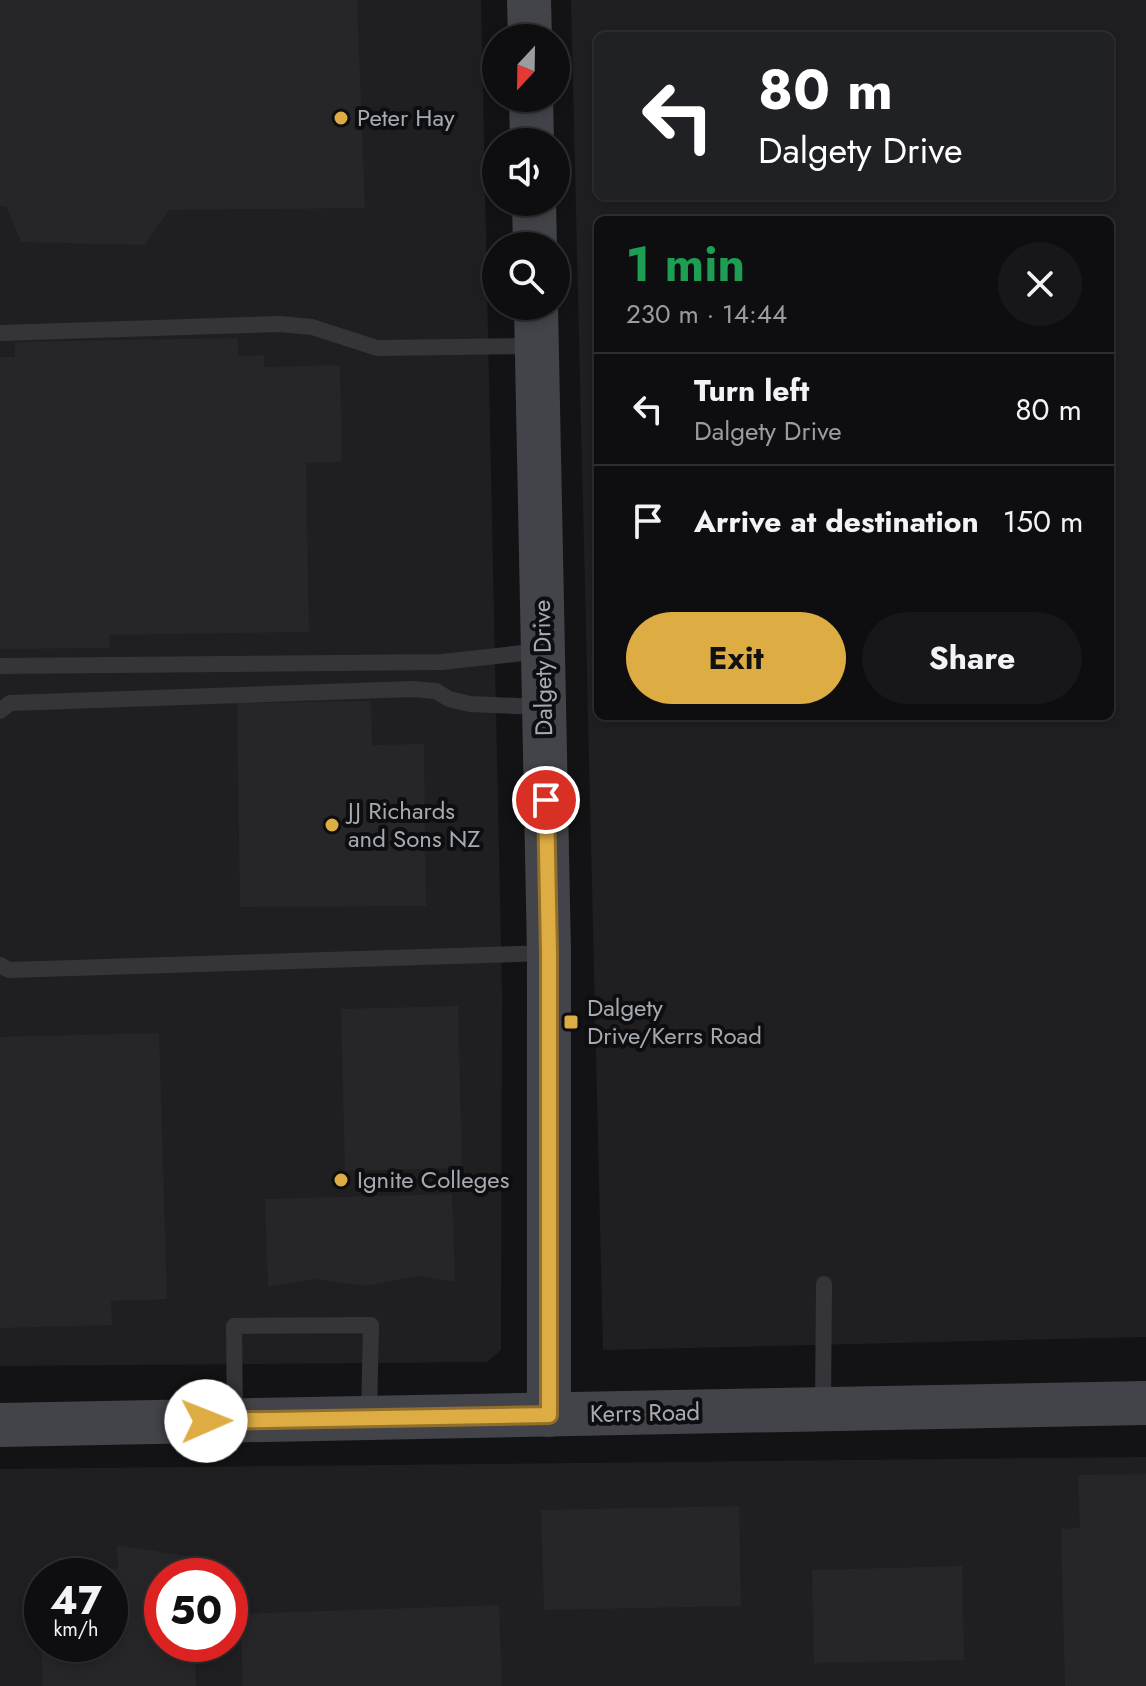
<!DOCTYPE html>
<meta charset="utf-8">
<style>
:root{--surface:#0e0e10;--page:#171719;--text:#f1f3f6;--muted:#9b9c9f;--line:#2e2e30;--accent:#ddac43}
body{margin:0;font-family:Jost,sans-serif;background:var(--page);color:var(--text);height:100vh;display:flex;flex-direction:column;font-size:30px;white-space:nowrap}
*{box-sizing:border-box;margin:0}
p{font-size:26px;color:var(--muted)}
.icon{flex:none;width:44px;height:44px;fill:none;stroke:currentColor;stroke-width:2;stroke-linecap:round;stroke-linejoin:round}
.map{position:relative;flex:1;overflow:hidden}
.details{position:absolute;left:594px;top:216px;width:520px;height:504px;display:flex;flex-direction:column;background:var(--surface);border-radius:12px;box-shadow:0 4px 12px #0003,0 0 0 2px var(--line)}
.details>*{flex:none}
.top-card{position:absolute;left:594px;top:32px;width:520px;height:168px;border-radius:12px;box-shadow:0 4px 12px #0003,0 0 0 2px var(--line);background:#202124;color:#fff;overflow:hidden}
.needle{width:52px;rotate:202deg}
.controls{position:absolute;left:482px;top:24px;display:grid;gap:16px}
.controls a{display:grid;place-items:center;width:88px;height:88px;border-radius:50%;background:var(--surface);box-shadow:0 4px 12px #0003,0 0 0 2px var(--line);font-size:40px}
.speed{position:absolute;left:24px;top:1558px;display:flex;gap:16px;font-size:40px;font-weight:700;text-align:center}
.speed>*{display:grid;place-content:center;width:104px;height:104px;border-radius:50%;background:var(--surface);box-shadow:0 4px 12px #0003,0 0 0 2px var(--line);line-height:1}
.speed small{font-size:20px;font-weight:400}
.speed .limit{border:12px solid #d22;background:#fff;color:#111}
.pin{position:absolute;display:grid;place-items:center;width:68px;height:68px;color:#fff;margin:-34px;border:4px solid #fff;border-radius:50%;box-shadow:0 2px 8px #0007}
.me{position:absolute;width:88px;margin:-44px;rotate:89deg;stroke-linejoin:round;filter:drop-shadow(0 0 6px #0008)}
.turn{display:flex;align-items:center;gap:28px;height:168px;padding:0 32px;font-size:36px}
.turn .icon{width:104px;height:104px;stroke-width:2.5}
.turn b{display:block;font-size:56px;line-height:68px}
.round{display:grid;place-items:center;flex:none;width:84px;height:84px;border-radius:42px;background:var(--page)}
.overview{display:flex;align-items:center;justify-content:space-between;height:136px;padding:0 32px}
h1{font-size:48px;font-weight:700;line-height:60px;color:#1e9e55}
.primary-button{display:flex;gap:16px;margin-top:auto;padding:16px 32px}
.primary-button a{flex:1;height:92px;border-radius:48px;background:var(--accent);color:#111;font-size:32px;font-weight:700;line-height:92px;text-align:center}
.primary-button a+a{background:var(--page);color:var(--text)}
ul{padding:0;list-style:none}
li{display:flex;align-items:center;gap:24px;height:112px;padding:0 32px;border-top:2px solid var(--line)}
li div{flex:1}
li b{display:block;font-size:30px}
li em{font-style:normal}
.map>svg:first-child{display:block}
.built{fill:#1f1f21;fill-rule:evenodd}
.building{fill:#262628}
.lines{fill:none;stroke-linecap:round;stroke-linejoin:round}
.service{stroke:#353539;stroke-width:16}
.secondary{stroke:#434449;stroke-width:44}
.route-casing{stroke:#90702c;stroke-width:20}
.route{stroke:#ddac43;stroke-width:14}
.poi-dot{fill:#ddac43;stroke:#0e0e10;stroke-width:3}
.labels{text-anchor:middle;stroke-width:8;stroke-linejoin:round;paint-order:stroke}
.poi-label{font-size:24px;fill:#a6aab3;stroke:#0e0e10;text-anchor:start}
.street-label{font-size:24px;fill:#a6aab3;stroke:#0e0e10}
</style>
<div class="map">
<svg width="1146" height="1686" viewBox="0 0 1146 1686">
<rect width="100%" height="100%" fill="#131315"/>
<!-- built -->
<g class="built">
<polygon points="0,0 481,0 502,994 501,1350 487,1362 0,1366"/>
<path d="M571,0H1146V1337L603,1350ZM598,36H1110V196H598ZM598,220H1110V716H598Z"/>
<path d="M1146,1457V1686H0V1469ZM42,1576H110V1644H42ZM162,1576H230V1644H162Z"/>
</g>
<!-- building -->
<g class="building">
<polygon points="0,0 357,0 365,208 169,210 145,245 21,242 6,206 0,206"/>
<polygon points="238,338 238,356 264,355 264,367 340,365 342,462 306,463 309,632 109,635 109,648 0,649 0,357 15,357 15,342"/>
<polygon points="371,701 372,745 424,744 426,906 240,907 237,703"/>
<polygon points="458,1006 462,1168 345,1171 341,1009"/>
<polygon points="159,1033 167,1299 111,1301 112,1325 0,1328 0,1037"/>
<polygon points="452,1194 455,1282 418,1276 366,1286 314,1279 268,1287 265,1199"/>
<polygon points="1146,1474 1146,1686 1065,1686 1061,1529 1080,1528 1078,1475"/>
<polygon points="739,1506 741,1606 544,1610 541,1510"/>
<polygon points="117,1545 192,1557 193,1576 162,1576 162,1644 195,1644 196,1686 43,1686 41,1644 110,1644 110,1576 42,1576 42,1598 40,1598 38,1572 118,1569"/>
<polygon points="962,1566 964,1660 814,1663 812,1570"/>
<polygon points="499,1605 502,1686 243,1686 240,1614"/>
</g>
<g class="lines">
<!-- service -->
<g class="service">
<polyline points="0,333 280,324 312,327 377,348 535,346"/>
<polyline points="0,666 442,662 541,651"/>
<polyline points="0,711 10,703 412,689 436,691 449,699 470,704 540,707"/>
<polyline points="0,965 9,970 548,953"/>
<polyline points="823,1407 824,1284"/>
<polyline points="235,1418 234,1326 371,1325 369,1417"/>
</g>
<!-- secondary -->
<g class="secondary">
<polyline points="529,0 530,38"/>
<polyline points="531,98 532,142"/>
<polyline points="534,202 535,246"/>
<polyline points="536,306 549,953 549,1415"/>
<polyline points="0,1425 1146,1403"/>
</g>
</g>
<g class="lines">
<defs>
<polyline id="route" points="206,1421 549,1415 549,953 546,800"/>
</defs>
<!-- route casing -->
<use href="#route" class="route-casing"/>
<!-- route -->
<use href="#route" class="route"/>
</g>
<!-- markers -->
<g class="poi-dot">
<circle cx="341" cy="118" r="8"/>
<circle cx="332" cy="825" r="8"/>
<rect x="563" y="1014" width="16" height="16" rx="4"/>
<circle cx="341" cy="1180" r="8"/>
</g>
<g class="labels">
<!-- poi labels -->
<g class="poi-label">
<text x="357" y="126">Peter Hay</text>
<text x="348" y="819">JJ Richards<tspan x="348" dy="28">and Sons NZ</tspan></text>
<text x="587" y="1016">Dalgety<tspan x="587" dy="28">Drive/Kerrs Road</tspan></text>
<text x="357" y="1188">Ignite Colleges</text>
</g>
<!-- street labels -->
<g class="street-label">
<text transform="translate(543 668) rotate(-91)" y="8">Dalgety Drive</text>
<text transform="translate(645 1413) rotate(-1)" y="8">Kerrs Road</text>
</g>
</g>
</svg>
<div class="controls">
<a><svg class="needle" viewBox="-14 -14 28 28"><path d="M0-13l5 13h-10z" fill="#e53935"/><path d="M0 13l5-13h-10z" fill="#9b9c9f"/></svg></a>
<a><svg class="icon" aria-label="sound" viewBox="0 0 24 24"><path d="M4 9h4l5-4v14l-5-4H4zM17 9q2 3 0 6"/></svg></a>
<a><svg class="icon" aria-label="search" viewBox="0 0 24 24"><circle cx="10" cy="10" r="6"/><path d="M15 15l6 6"/></svg></a>
</div>
<div class="speed"><div>47<small>km/h</small></div><div class="limit">50</div></div>
<div class="pin" style="left:546px;top:800px;background:#d93025"><svg class="icon" aria-label="arrive" viewBox="0 0 24 24"><path d="M6 21V4h12l-3 4 3 4H6"/></svg></div>
<svg class="me" style="left:206px;top:1421px" viewBox="-20 -20 40 40"><circle r="19" fill="#fff"/><path d="M0-13L10 11 0 6-10 11z" fill="#ddac43"/></svg>
<div class="top-card">
<div class="turn"><svg class="icon" aria-label="left" viewBox="0 0 24 24"><path d="M17 20v-9H6M10 6l-5 5 5 5"/></svg><div><b>80 m</b>Dalgety Drive</div></div>
</div>
<section class="details">
<div class="overview"><div><h1>1 min</h1><p>230 m · 14:44</p></div><a class="round"><svg class="icon" aria-label="close" viewBox="0 0 24 24"><path d="M6 6l12 12M18 6L6 18"/></svg></a></div>
<ul>
<li><svg class="icon" aria-label="left" viewBox="0 0 24 24"><path d="M17 20v-9H6M10 6l-5 5 5 5"/></svg><div><b>Turn left</b><p>Dalgety Drive</p></div><em>80 m</em></li>
<li><svg class="icon" aria-label="arrive" viewBox="0 0 24 24"><path d="M6 21V4h12l-3 4 3 4H6"/></svg><div><b>Arrive at destination</b></div><em>150 m</em></li>
</ul>
<div class="primary-button"><a>Exit</a><a>Share</a></div>
</section>
</div>
